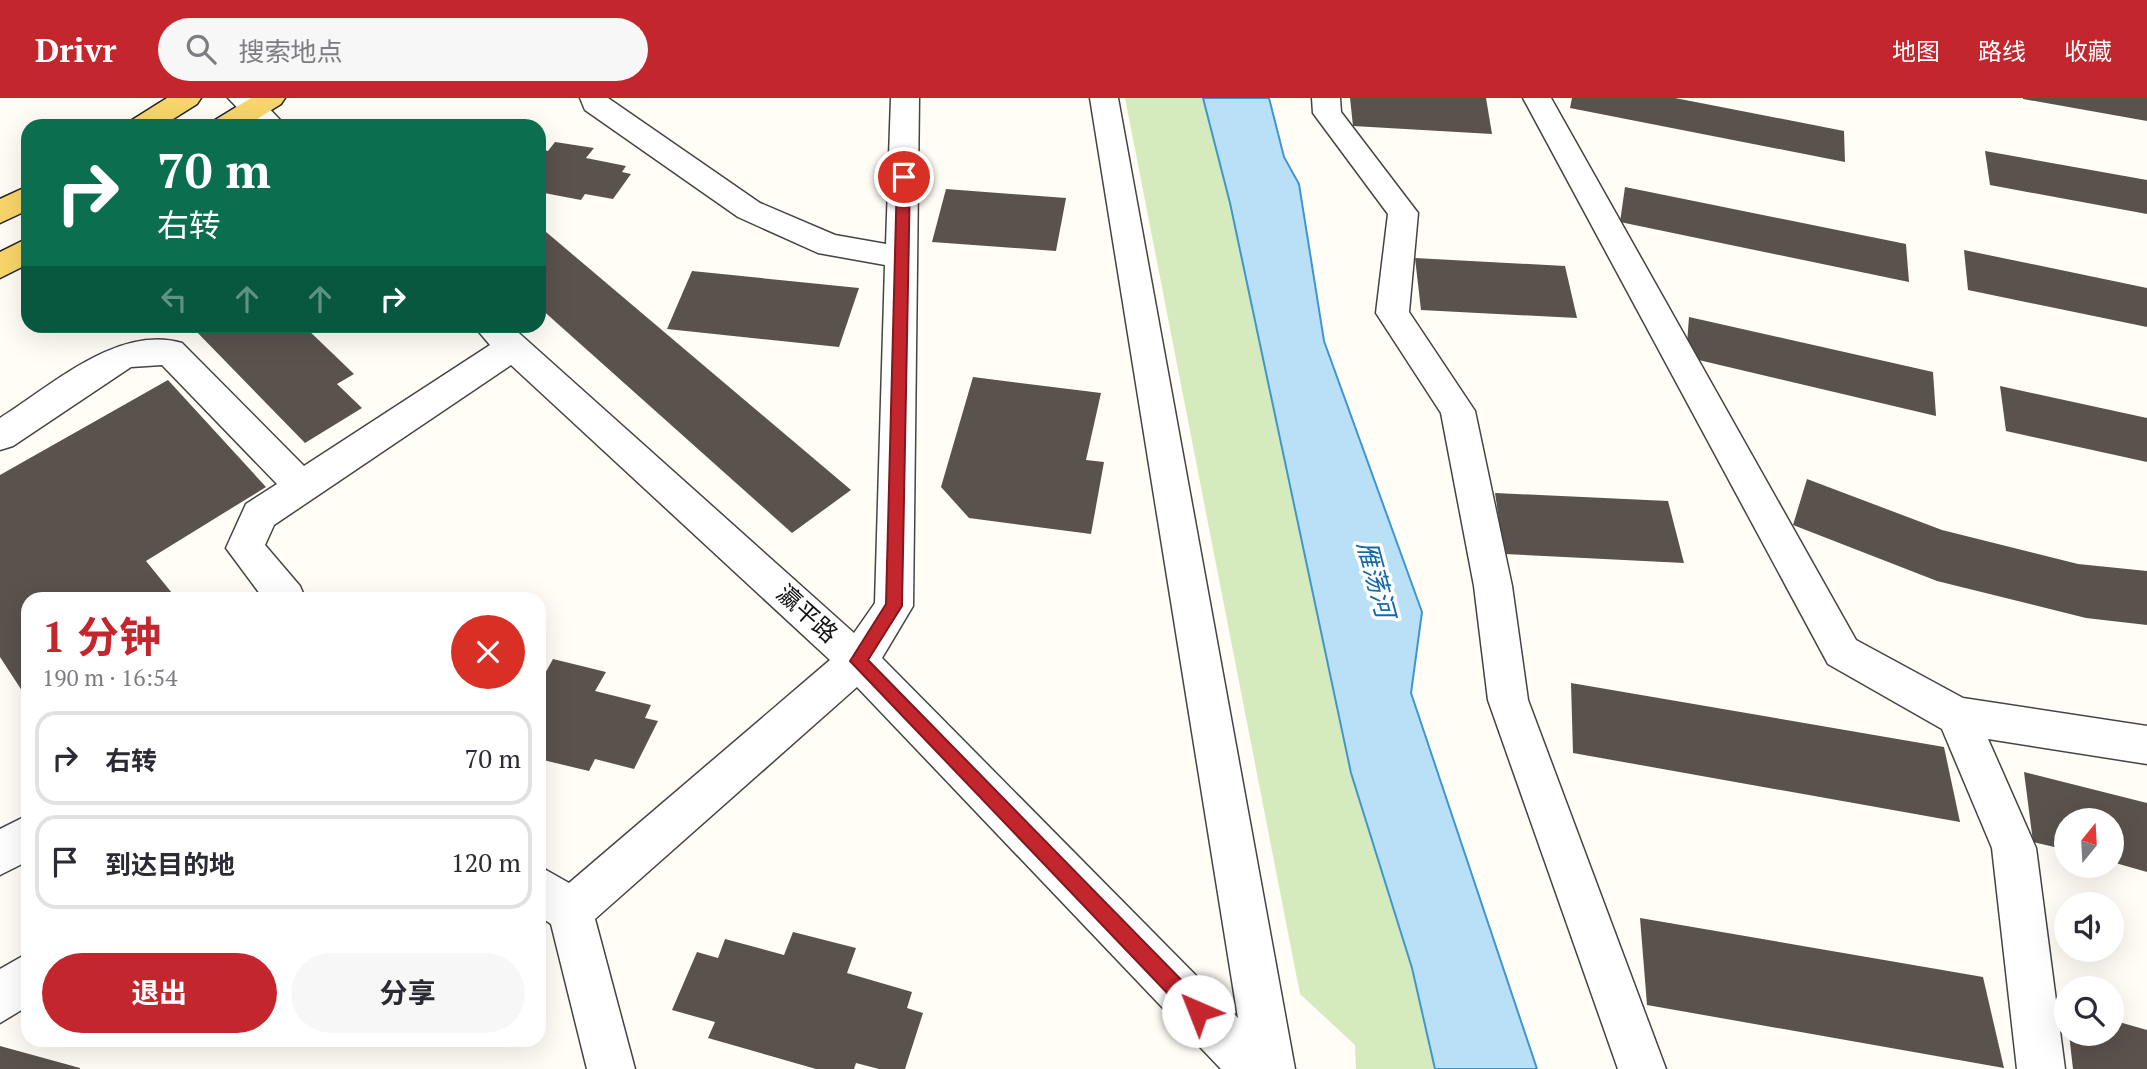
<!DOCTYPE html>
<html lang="zh">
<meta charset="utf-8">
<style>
:root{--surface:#fff;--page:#f7f7f7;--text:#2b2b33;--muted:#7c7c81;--line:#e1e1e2;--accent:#c4262e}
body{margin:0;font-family:"PT Serif","Noto Sans SC",serif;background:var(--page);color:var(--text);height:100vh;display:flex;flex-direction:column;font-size:26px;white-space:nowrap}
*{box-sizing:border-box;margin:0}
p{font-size:23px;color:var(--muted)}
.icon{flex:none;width:38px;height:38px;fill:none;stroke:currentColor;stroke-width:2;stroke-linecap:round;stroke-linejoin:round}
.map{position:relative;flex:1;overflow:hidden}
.drawer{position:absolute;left:21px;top:494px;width:525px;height:455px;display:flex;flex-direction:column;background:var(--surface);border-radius:21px;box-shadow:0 7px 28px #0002}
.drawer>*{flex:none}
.hud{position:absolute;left:21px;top:21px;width:525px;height:214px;border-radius:21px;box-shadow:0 7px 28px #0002;background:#0b6e4f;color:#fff;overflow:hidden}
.needle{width:46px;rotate:18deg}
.controls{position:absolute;left:2054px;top:710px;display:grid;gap:14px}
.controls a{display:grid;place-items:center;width:70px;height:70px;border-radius:50%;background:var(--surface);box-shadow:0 7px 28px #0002;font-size:35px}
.pin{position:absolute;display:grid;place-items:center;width:60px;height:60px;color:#fff;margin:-30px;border:4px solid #fff;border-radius:50%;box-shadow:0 2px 7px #0007}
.me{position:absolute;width:77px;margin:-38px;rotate:316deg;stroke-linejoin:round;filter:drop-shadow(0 0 5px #0008)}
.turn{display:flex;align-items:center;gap:24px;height:147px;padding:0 21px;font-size:32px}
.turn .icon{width:91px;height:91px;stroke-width:2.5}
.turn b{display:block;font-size:49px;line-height:60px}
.lanes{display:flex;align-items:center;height:66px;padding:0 21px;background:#0003;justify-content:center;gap:35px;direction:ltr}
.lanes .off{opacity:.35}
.round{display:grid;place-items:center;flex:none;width:74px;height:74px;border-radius:37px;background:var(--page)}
.summary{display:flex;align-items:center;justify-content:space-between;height:119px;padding:0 21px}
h1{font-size:42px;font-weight:700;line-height:52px;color:var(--accent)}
.button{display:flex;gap:14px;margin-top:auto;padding:14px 21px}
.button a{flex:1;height:80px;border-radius:42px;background:var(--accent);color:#fff;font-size:28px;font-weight:700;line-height:80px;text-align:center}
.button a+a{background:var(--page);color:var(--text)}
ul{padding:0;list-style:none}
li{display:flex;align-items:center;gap:21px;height:94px;margin:0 14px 10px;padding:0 7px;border:4px solid var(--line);border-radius:21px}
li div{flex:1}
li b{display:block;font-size:26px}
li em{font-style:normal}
header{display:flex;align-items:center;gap:42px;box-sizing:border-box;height:98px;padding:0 35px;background:var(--accent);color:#fff}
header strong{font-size:33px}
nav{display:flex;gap:38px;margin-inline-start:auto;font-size:24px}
.search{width:490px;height:63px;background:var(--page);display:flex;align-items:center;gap:18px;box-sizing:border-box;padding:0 24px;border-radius:38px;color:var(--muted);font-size:26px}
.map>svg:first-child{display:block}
.green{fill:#d5ebbd}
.water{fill:#b9e0f7;stroke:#3f96cf;stroke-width:2}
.building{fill:#5a524d}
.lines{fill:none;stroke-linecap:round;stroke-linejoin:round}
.minor-casing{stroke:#444;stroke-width:3}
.major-casing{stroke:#222;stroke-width:3}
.minor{fill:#fff;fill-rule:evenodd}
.major{fill:#f9d66b;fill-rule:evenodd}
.route{fill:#c4262e;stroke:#7f191e;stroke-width:2}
.labels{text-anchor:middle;stroke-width:7;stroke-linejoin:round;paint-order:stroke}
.street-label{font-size:24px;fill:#111;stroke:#fff}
.water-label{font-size:26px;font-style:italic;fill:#1768a6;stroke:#fff}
</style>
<header>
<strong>Drivr</strong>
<div class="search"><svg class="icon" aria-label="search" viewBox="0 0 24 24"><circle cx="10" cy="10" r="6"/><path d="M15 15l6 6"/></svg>搜索地点</div>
<nav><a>地图</a><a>路线</a><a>收藏</a></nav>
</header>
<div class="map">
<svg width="2147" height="971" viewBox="0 0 2147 971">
<rect width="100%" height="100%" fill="#fffdf5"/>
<!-- green -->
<polygon class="green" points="1125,0 1203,0 1230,105 1351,675 1412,870 1435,971 1356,971 1355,947 1300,896"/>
<!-- water -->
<polygon class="water" points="1203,0 1269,0 1284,59 1299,86 1324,243 1422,514 1411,595 1537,971 1435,971 1412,870 1351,675 1230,105"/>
<!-- building -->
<g class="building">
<polygon points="1350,0 1486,0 1492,36 1353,28"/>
<polygon points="1572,0 1675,0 1844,33 1845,64 1570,10"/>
<polygon points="2023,0 2147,0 2147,23 2023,1"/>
<polygon points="555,44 594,50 586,60 626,68 622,74 631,76 613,101 585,96 581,102 539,94 539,51 548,53"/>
<polygon points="1985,53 2147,82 2147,116 1990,87"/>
<polygon points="1625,89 1906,146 1909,184 1620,124"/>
<polygon points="946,91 1066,100 1056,153 932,144"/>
<polygon points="539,128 851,392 792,435 539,209"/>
<polygon points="1964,152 2147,190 2147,229 1968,192"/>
<polygon points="1415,160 1565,168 1577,220 1421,212"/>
<polygon points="692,173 859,190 839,249 667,231"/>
<polygon points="1689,219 1933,274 1936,318 1686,259"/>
<polygon points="304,228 354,276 337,286 362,310 305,345 192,229"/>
<polygon points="973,279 1101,295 1086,362 1104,364 1091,436 969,420 941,389"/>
<polygon points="168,282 266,389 146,463 176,500 28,500 28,602 0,559 0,377"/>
<polygon points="2000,288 2147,320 2147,364 2006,333"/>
<polygon points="1807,381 1942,432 2078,466 2147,473 2147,527 2086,520 1937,483 1793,427"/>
<polygon points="1495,395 1668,403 1684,465 1504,456"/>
<polygon points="553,561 606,574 595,593 651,607 645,620 658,623 634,671 595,661 589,673 539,661 539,578 543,579"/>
<polygon points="1571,585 1944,649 1960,724 1573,655"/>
<polygon points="2024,674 2147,705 2147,774 2112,764 2112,723 2067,723 2067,752 2033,744"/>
<polygon points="1640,820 1983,879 2004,970 1647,907"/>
<polygon points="793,834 856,850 847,875 912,894 907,910 923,915 905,971 879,971 856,965 854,971 816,971 708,940 715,924 672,912 697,854 718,860 725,841 784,857"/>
<polygon points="2112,922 2147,932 2147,971 2073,971 2069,936 2112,936"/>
<polygon points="0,948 80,970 80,971 0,971"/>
</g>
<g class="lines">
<defs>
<g id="minor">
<polygon points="228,0 259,0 286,28 255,28"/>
<path d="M580,0H608L760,105L835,137L886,146L891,0H919L913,508L882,560L1238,920L1090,0H1118L1295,971H1221L857,589L595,821L635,971H587L551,826L539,818V768L569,785L830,562L511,267L274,427L265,447L300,488L305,500H263L226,450L246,406L277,386L162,267L131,269L13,348L0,352V320C51,288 118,226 182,245L304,368L490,247L474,228H511L854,535L875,505L885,167L818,155L738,119L585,12Z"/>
<polygon points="1312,0 1340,0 1341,14 1418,115 1409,214 1475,313 1512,488 1528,602 1666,971 1618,971 1488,602 1474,488 1441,315 1376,215 1388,116 1313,15"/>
<polygon points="1523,0 1551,0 1856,542 1963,600 2147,628 2147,666 1988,641 2036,750 2065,971 2017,971 1992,750 1942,631 1828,566"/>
<polygon points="28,717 28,763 0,777 0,731"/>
<polygon points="28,855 28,908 0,925 0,871"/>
</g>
<g id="major">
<polygon points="167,0 201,0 197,6 162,28 128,28 132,22"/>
<polygon points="251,0 285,0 281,6 246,28 211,28 215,22"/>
<polygon points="28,88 28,112 0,125 0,101"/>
<polygon points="28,140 28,166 0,180 0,154"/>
</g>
</defs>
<!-- minor casing -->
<use href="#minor" class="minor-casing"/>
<!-- major casing -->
<use href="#major" class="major-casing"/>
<!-- minor -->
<use href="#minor" class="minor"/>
<!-- major -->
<use href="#major" class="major"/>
</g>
<!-- route -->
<polygon class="route" points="904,75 910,79 902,508 868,562 1205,906 1208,913 1205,920 1198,923 1191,920 850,563 886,506 897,79"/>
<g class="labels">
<!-- street labels -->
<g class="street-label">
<text transform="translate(807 516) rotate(42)" y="8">瀛平路</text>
</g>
<!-- water labels -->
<g class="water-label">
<text transform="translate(1376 481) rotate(75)" y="9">雁荡河</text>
</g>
</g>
</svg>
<div class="controls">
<a><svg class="needle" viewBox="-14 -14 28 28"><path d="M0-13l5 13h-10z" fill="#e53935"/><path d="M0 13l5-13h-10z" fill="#7c7c81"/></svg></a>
<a><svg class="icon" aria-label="sound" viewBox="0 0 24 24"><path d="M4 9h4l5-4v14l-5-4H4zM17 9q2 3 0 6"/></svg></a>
<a><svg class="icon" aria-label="search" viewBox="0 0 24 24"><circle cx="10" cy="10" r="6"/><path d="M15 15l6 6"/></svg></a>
</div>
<div class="pin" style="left:904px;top:79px;background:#d93025"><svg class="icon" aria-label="arrive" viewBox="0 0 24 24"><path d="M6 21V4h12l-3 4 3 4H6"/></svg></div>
<svg class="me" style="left:1198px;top:913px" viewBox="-20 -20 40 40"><circle r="19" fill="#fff"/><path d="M0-13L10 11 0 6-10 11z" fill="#c4262e"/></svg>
<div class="hud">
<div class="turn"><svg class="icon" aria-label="right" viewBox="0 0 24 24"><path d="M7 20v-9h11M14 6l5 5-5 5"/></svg><div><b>70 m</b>右转</div></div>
<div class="lanes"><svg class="icon off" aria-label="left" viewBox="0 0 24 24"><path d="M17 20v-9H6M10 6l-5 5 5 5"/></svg><svg class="icon off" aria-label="ahead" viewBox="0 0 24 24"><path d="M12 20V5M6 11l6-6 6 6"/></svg><svg class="icon off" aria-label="ahead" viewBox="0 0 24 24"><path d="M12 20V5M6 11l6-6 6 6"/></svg><svg class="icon" aria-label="right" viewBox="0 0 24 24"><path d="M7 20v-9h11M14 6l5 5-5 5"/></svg></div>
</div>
<section class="drawer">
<div class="summary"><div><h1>1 分钟</h1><p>190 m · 16:54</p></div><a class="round" style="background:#d93025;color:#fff"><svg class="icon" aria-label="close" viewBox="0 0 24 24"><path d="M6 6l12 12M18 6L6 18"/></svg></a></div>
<ul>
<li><svg class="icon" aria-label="right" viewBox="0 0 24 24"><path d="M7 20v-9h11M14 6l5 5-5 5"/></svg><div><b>右转</b></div><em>70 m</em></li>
<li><svg class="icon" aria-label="arrive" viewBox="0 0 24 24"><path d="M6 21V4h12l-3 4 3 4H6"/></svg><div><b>到达目的地</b></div><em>120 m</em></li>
</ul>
<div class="button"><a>退出</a><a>分享</a></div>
</section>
</div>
